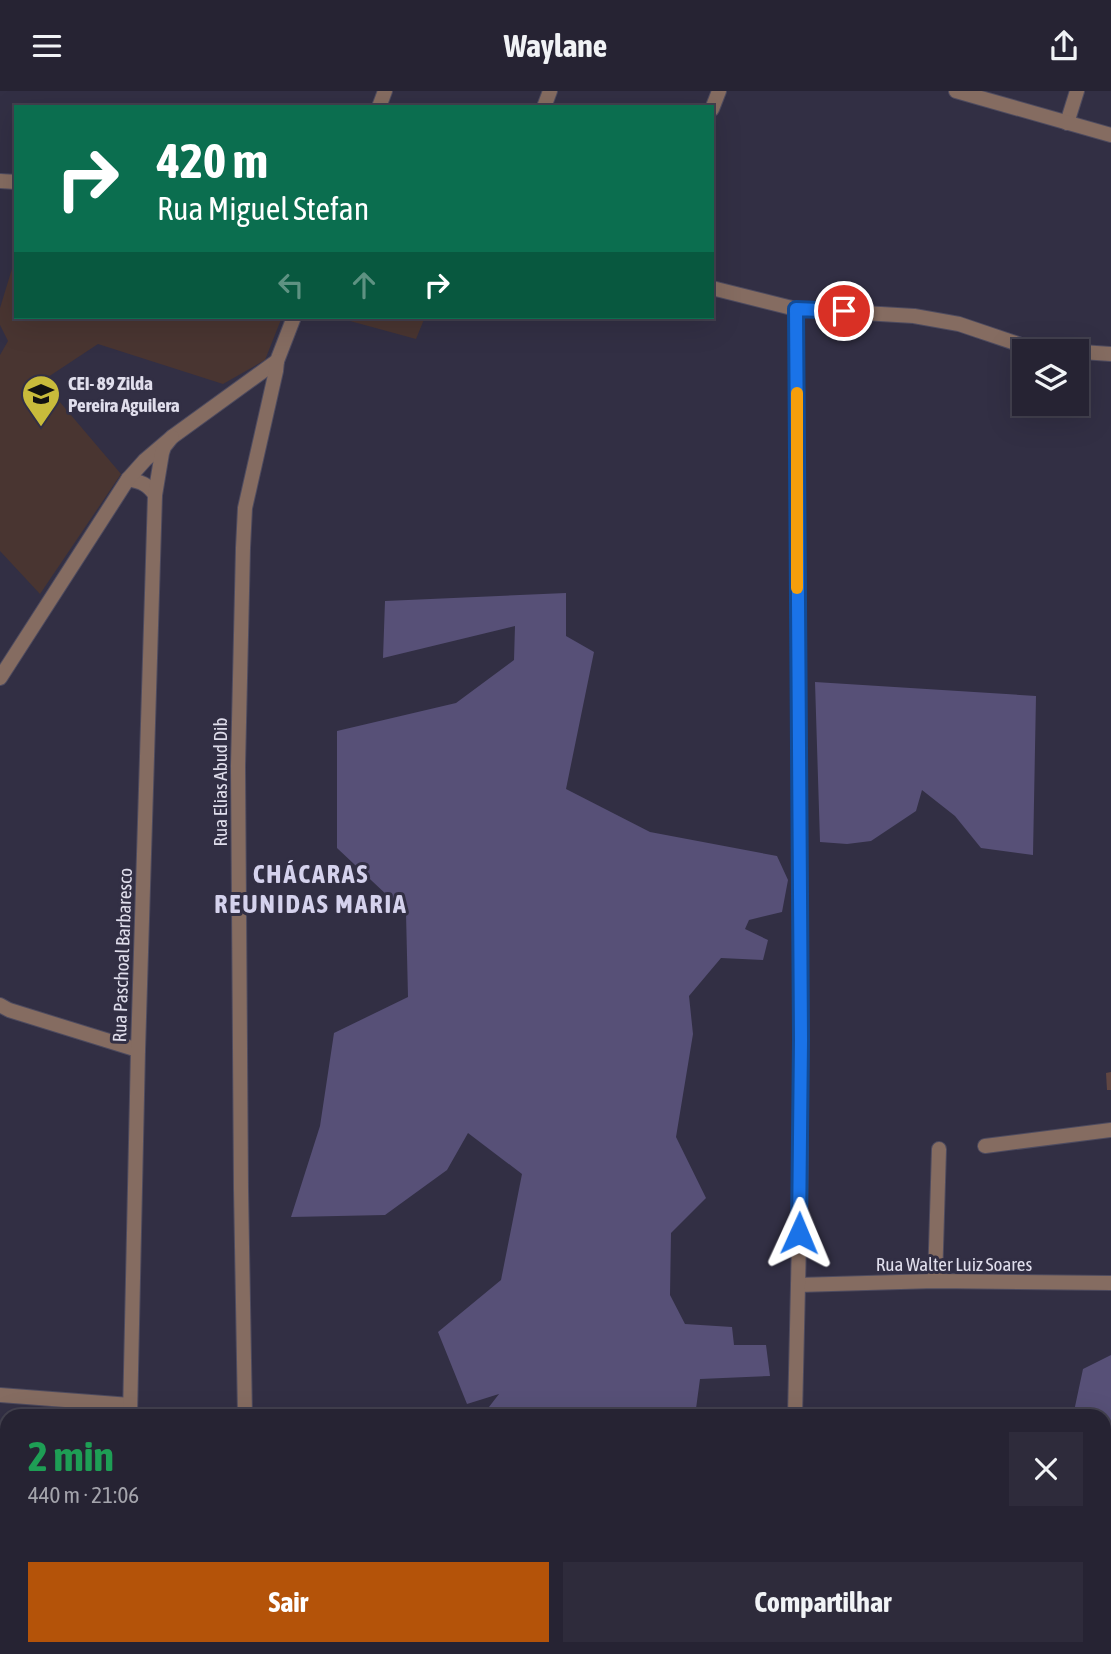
<!DOCTYPE html>
<html lang="pt">
<meta charset="utf-8">
<style>
:root{--surface:#262333;--page:#2e2b3b;--text:#f1f3f6;--muted:#a4a4ac;--line:#42404e;--accent:#b45309}
body{margin:0;font-family:"Asap Condensed",sans-serif;background:var(--page);color:var(--text);height:100vh;display:flex;flex-direction:column;font-size:26px;white-space:nowrap}
*{box-sizing:border-box;margin:0}
p{font-size:23px;color:var(--muted)}
.icon{flex:none;width:38px;height:38px;fill:none;stroke:currentColor;stroke-width:2;stroke-linecap:round;stroke-linejoin:round}
.map{position:relative;flex:1;overflow:hidden}
.details{position:absolute;left:0px;top:1318px;width:1111px;height:247px;display:flex;flex-direction:column;background:var(--surface);border-radius:21px 21px 0 0;box-shadow:0 7px 28px #0002,0 0 0 2px var(--line)}
.details>*{flex:none}
.guide{position:absolute;left:14px;top:14px;width:700px;height:214px;border-radius:0px;box-shadow:0 7px 28px #0002,0 0 0 2px var(--line);background:#0b6e4f;color:#fff;overflow:hidden}
.fabs{position:absolute;left:1012px;top:248px;display:grid;gap:14px}
.fabs a{display:grid;place-items:center;width:77px;height:77px;border-radius:0px;background:var(--surface);box-shadow:0 7px 28px #0002,0 0 0 2px var(--line);font-size:35px}
.pin{position:absolute;display:grid;place-items:center;width:60px;height:60px;color:#fff;margin:-30px;border:4px solid #fff;border-radius:50%;box-shadow:0 2px 7px #0007}
.me{position:absolute;width:77px;margin:-38px;rotate:1deg;stroke-linejoin:round;filter:drop-shadow(0 0 5px #0008)}
.turn{display:flex;align-items:center;gap:24px;height:147px;padding:0 28px;font-size:32px}
.turn .icon{width:91px;height:91px;stroke-width:2.5}
.turn b{display:block;font-size:49px;line-height:60px}
.lanes{display:flex;align-items:center;height:66px;padding:0 28px;background:#0003;justify-content:center;gap:35px;direction:ltr}
.lanes .off{opacity:.35}
.round{display:grid;place-items:center;flex:none;width:74px;height:74px;border-radius:0px;background:var(--page)}
.summary{display:flex;align-items:center;justify-content:space-between;height:119px;padding:0 28px}
h1{font-size:42px;font-weight:700;line-height:52px;color:#1e9e55}
.action{display:flex;gap:14px;margin-top:auto;padding:14px 28px}
.action a{flex:1;height:80px;border-radius:0px;background:var(--accent);color:#fff;font-size:28px;font-weight:700;line-height:80px;text-align:center}
.action a+a{background:var(--page);color:var(--text)}
header{display:flex;justify-content:space-between;align-items:center;height:91px;padding:0 28px;background:var(--surface);font-size:32px;font-weight:700}
.map>svg:first-child{display:block}
.education{fill:#493531}
.green{fill:#575077}
.lines{fill:none;stroke-linecap:round;stroke-linejoin:round}
.stream{stroke:#042736;stroke-width:4.5}
.building{fill:#604642}
.minor-casing{stroke:#4e4b5f;stroke-width:16}
.tertiary-casing{stroke:#4e4b5f;stroke-width:16}
.minor{stroke:#856c61;stroke-width:14}
.tertiary{stroke:#856c61;stroke-width:14}
.route-casing{stroke:#114b97;stroke-width:18}
.route{stroke:#1a73e8;stroke-width:12}
.slow{stroke:#f59e0b;stroke-width:12}
.labels{text-anchor:middle;stroke-width:6;stroke-linejoin:round;paint-order:stroke}
.poi-label{font-size:19px;font-weight:bold;fill:#e0deec;stroke:#322f44;text-anchor:start}
.street-label{font-size:19px;fill:#e0deec;stroke:#322f44}
.district-label{font-size:26px;font-weight:bold;letter-spacing:2px;fill:#d5d2ed;stroke:#322f44}
</style>
<header><svg class="icon" aria-label="menu" viewBox="0 0 24 24"><path d="M4 6h16M4 12h16M4 18h16"/></svg>Waylane<svg class="icon" aria-label="share" viewBox="0 0 24 24"><path d="M12 15V3M7 8l5-5 5 5M5 13v7h14v-7"/></svg></header>
<div class="map">
<svg width="1111" height="1563" viewBox="0 0 1111 1563">
<rect width="100%" height="100%" fill="#322f44"/>
<!-- education -->
<g class="education">
<polygon points="16,149 16,226 282,226 265,269 223,293 98,253 42,290 121,383 40,503 0,460 0,264 8,250 0,234 0,217 15,168"/>
<polygon points="352,226 425,226 416,248 350,230"/>
</g>
<!-- green -->
<g class="green">
<polygon points="566,502 566,545 594,561 566,698 650,741 777,765 788,789 782,821 749,829 745,838 768,849 763,869 721,867 689,905 693,943 676,1046 706,1107 671,1142 670,1204 685,1233 732,1236 734,1254 766,1254 770,1285 700,1288 695,1325 482,1325 499,1303 467,1313 438,1241 501,1189 522,1083 468,1042 447,1079 385,1124 291,1126 320,1035 334,942 408,906 406,822 337,757 337,640 456,612 514,569 515,535 383,567 385,510"/>
<polygon points="815,591 1036,605 1033,764 981,757 955,725 922,699 916,720 871,750 847,753 820,751"/>
<polygon points="1111,1264 1111,1515 1104,1516 1104,1325 1073,1325 1083,1278"/>
</g>
<g class="lines">
<!-- stream -->
<polyline class="stream" points="1098,1563 1111,1559"/>
</g>
<!-- building -->
<polygon class="building" points="1111,981 1111,999 1107,999 1106,982"/>
<g class="lines">
<defs>
<g id="minor">
<polyline points="379,16 385,0"/>
<polyline points="544,16 550,0"/>
<polyline points="712,18 719,0"/>
<polyline points="1067,32 1077,0"/>
<polyline points="0,90 16,91"/>
<polyline points="712,197 796,218 914,225 959,233 1021,254 1038,258 1111,263"/>
<path d="M128,388C141,391 148,393 155,404"/>
<polyline points="0,587 128,388 145,369 172,346 277,270 294,226"/>
<polyline points="0,914 9,919 138,959"/>
<polyline points="985,1055 1111,1039"/>
<polyline points="935,1190 939,1058"/>
<polyline points="798,1194 935,1190 1111,1192"/>
<polyline points="0,1304 130,1314"/>
<polyline points="130,1325 138,959 155,404 162,362 164,356 172,346"/>
<polyline points="245,1325 241,1098 238,675 243,457 245,417 276,280 277,270"/>
<polyline points="795,1325 801,1063 801,949 796,218"/>
<polyline points="0,1531 7,1531"/>
<polyline points="247,1558 247,1563"/>
<polyline points="560,1558 573,1558"/>
<polyline points="797,1558 797,1563"/>
<polyline points="119,1563 120,1558"/>
</g>
<polyline id="tertiary" points="956,0 1111,44"/>
</defs>
<!-- minor casing -->
<use href="#minor" class="minor-casing"/>
<!-- tertiary casing -->
<use href="#tertiary" class="tertiary-casing"/>
<!-- minor -->
<use href="#minor" class="minor"/>
<!-- tertiary -->
<use href="#tertiary" class="tertiary"/>
</g>
<g class="lines">
<defs>
<polyline id="route" points="799,1142 801,949 796,218 844,220"/>
</defs>
<!-- route casing -->
<use href="#route" class="route-casing"/>
<!-- route -->
<use href="#route" class="route"/>
<!-- slow -->
<polyline class="slow" points="797,302 797,497"/>
</g>
<!-- icons -->
<defs>
<symbol id="school-pin" viewBox="-11 -11 22 30"><path d="M0 17L-7.5 6A9.5 9.5 0 1 1 7.5 6Z" fill="#c8bb3b" stroke="#322f44"/><path d="M0-5L7-2L0 1L-7-2ZM-4 1L0 2.5L4 1V4Q0 6-4 4Z" fill="#111"/></symbol>
</defs>
<g fill-rule="evenodd">
<use href="#school-pin" x="19" y="281" width="44" height="60"/>
</g>
<g class="labels">
<!-- poi labels -->
<g class="poi-label">
<text x="68" y="299">CEI- 89 Zilda<tspan x="68" dy="22">Pereira Aguilera</tspan></text>
</g>
<!-- street labels -->
<g class="street-label">
<text transform="translate(220 691) rotate(-90)" y="7">Rua Elias Abud Dib</text>
<text transform="translate(122 864) rotate(-88)" y="7">Rua Paschoal Barbaresco</text>
<text x="954" y="1180">Rua Walter Luiz Soares</text>
</g>
<!-- district labels -->
<g class="district-label">
<text x="311" y="792">CHÁCARAS<tspan x="311" dy="30">REUNIDAS MARIA</tspan></text>
</g>
</g>
</svg>
<div class="fabs">
<a><svg class="icon" aria-label="layers" viewBox="0 0 24 24"><path d="M12 4l9 5-9 5-9-5zM3 14l9 5 9-5"/></svg></a>
</div>
<div class="pin" style="left:844px;top:220px;background:#d93025"><svg class="icon" aria-label="arrive" viewBox="0 0 24 24"><path d="M6 21V4h12l-3 4 3 4H6"/></svg></div>
<svg class="me" style="left:799px;top:1142px" viewBox="-20 -20 40 40"><path d="M0-17L14 15 0 8-14 15z" fill="#1a73e8" stroke="#fff" stroke-width="4"/></svg>
<div class="guide">
<div class="turn"><svg class="icon" aria-label="right" viewBox="0 0 24 24"><path d="M7 20v-9h11M14 6l5 5-5 5"/></svg><div><b>420 m</b>Rua Miguel Stefan</div></div>
<div class="lanes"><svg class="icon off" aria-label="left" viewBox="0 0 24 24"><path d="M17 20v-9H6M10 6l-5 5 5 5"/></svg><svg class="icon off" aria-label="ahead" viewBox="0 0 24 24"><path d="M12 20V5M6 11l6-6 6 6"/></svg><svg class="icon" aria-label="right" viewBox="0 0 24 24"><path d="M7 20v-9h11M14 6l5 5-5 5"/></svg></div>
</div>
<section class="details">
<div class="summary"><div><h1>2 min</h1><p>440 m · 21:06</p></div><a class="round"><svg class="icon" aria-label="close" viewBox="0 0 24 24"><path d="M6 6l12 12M18 6L6 18"/></svg></a></div>
<div class="action"><a>Sair</a><a>Compartilhar</a></div>
</section>
</div>
